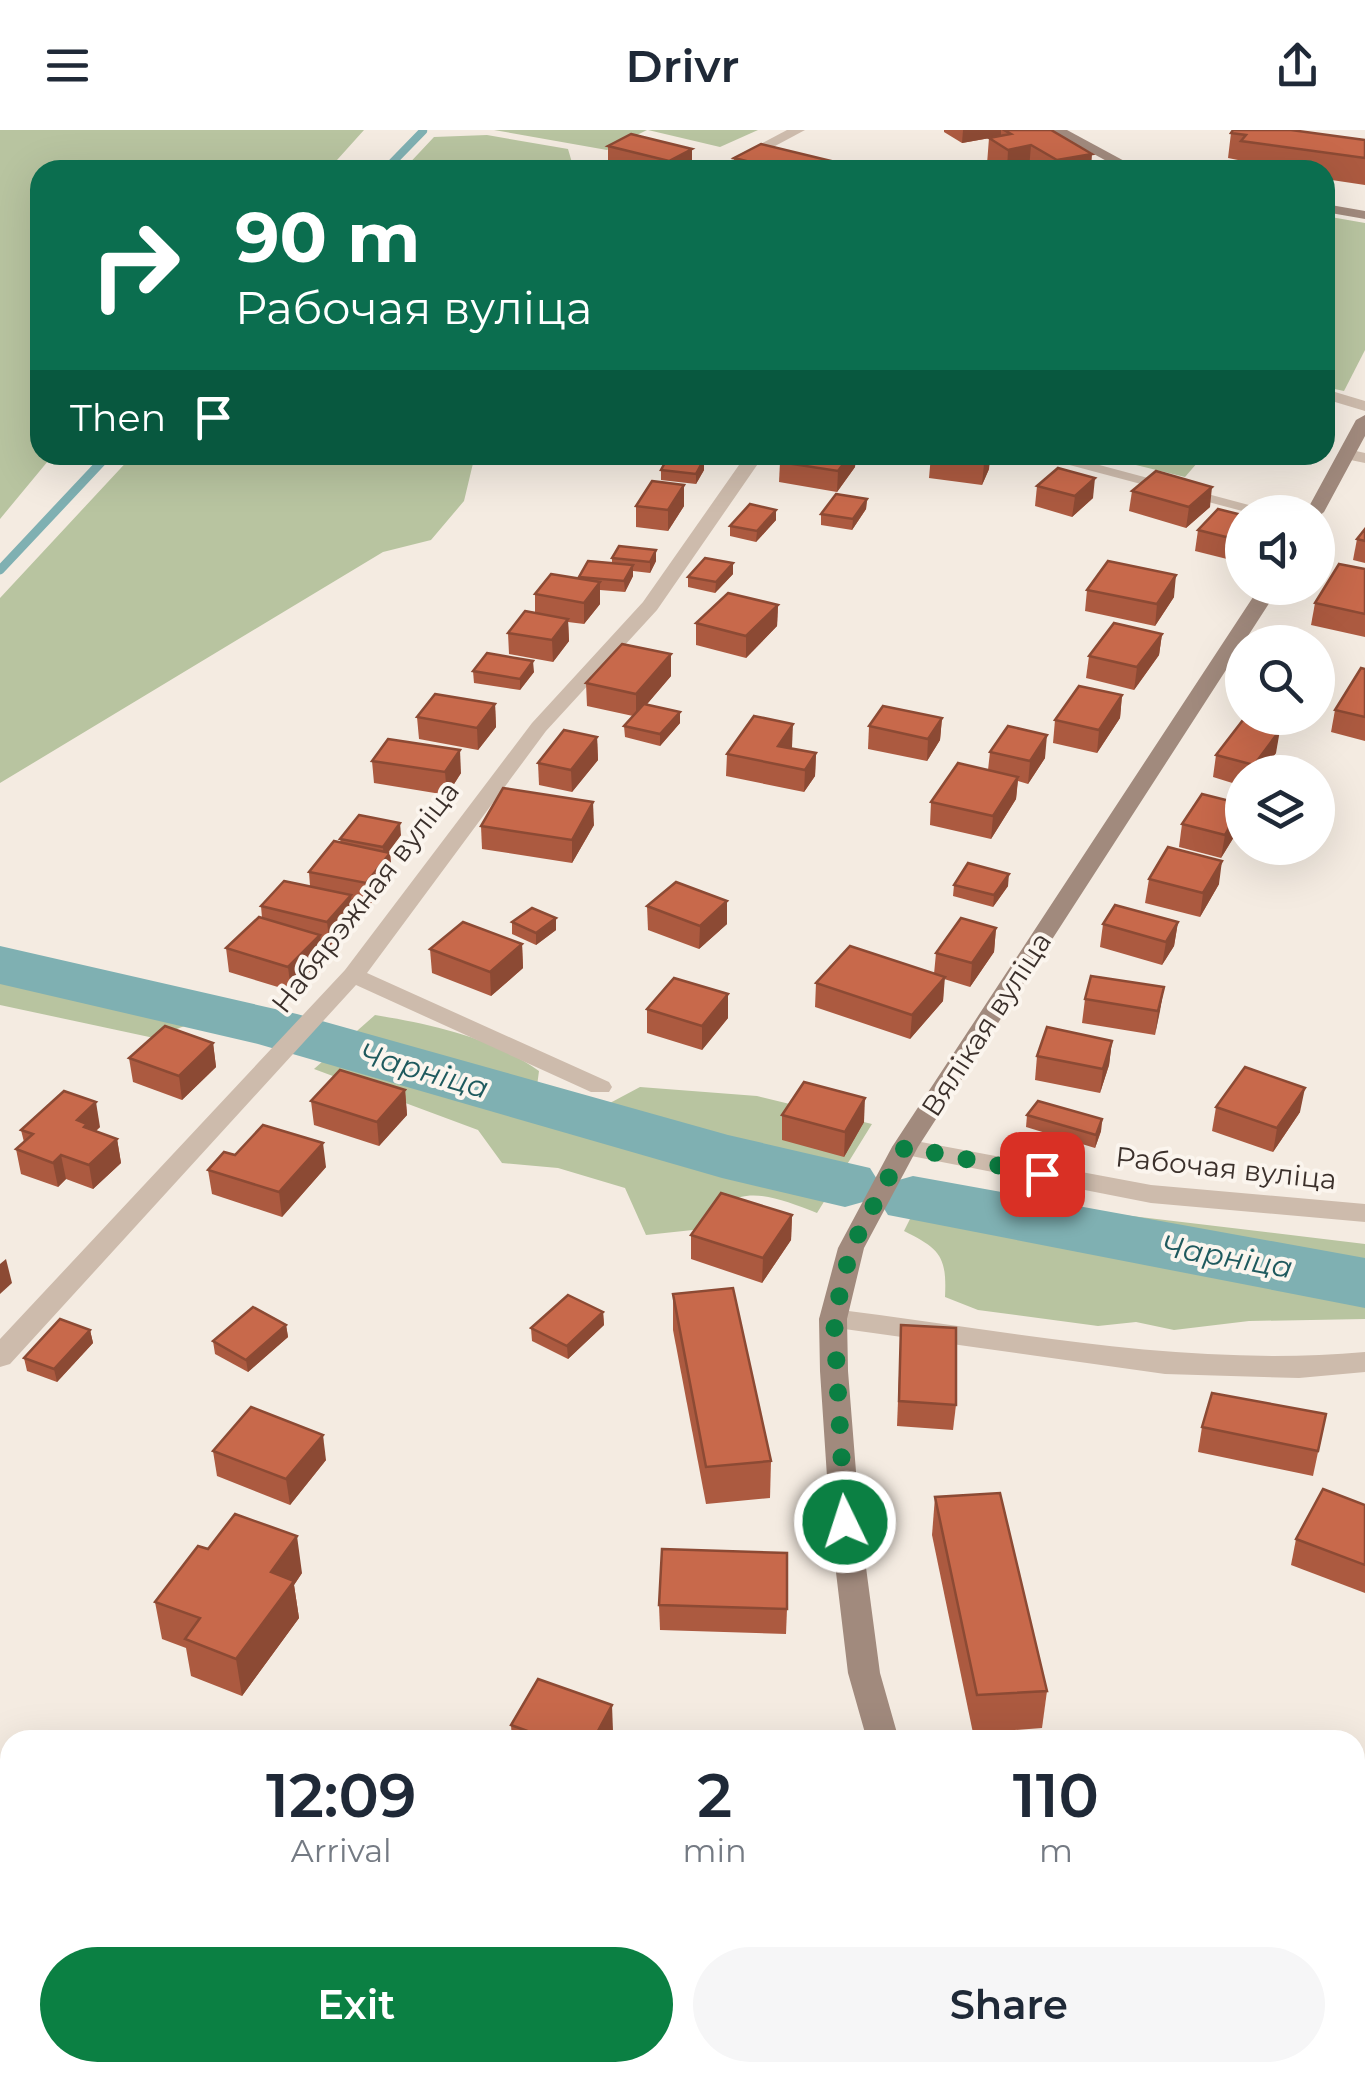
<!DOCTYPE html>
<meta charset="utf-8">
<style>
:root{--surface:#fff;--page:#f6f6f7;--text:#1f2937;--muted:#747a83;--accent:#0b8043}
body{margin:0;font-family:Montserrat,sans-serif;background:var(--page);color:var(--text);height:100vh;display:flex;flex-direction:column;font-size:38px;white-space:nowrap}
*{box-sizing:border-box;margin:0}
p{font-size:32px;color:var(--muted)}
.icon{flex:none;width:55px;height:55px;fill:none;stroke:currentColor;stroke-width:2;stroke-linecap:round;stroke-linejoin:round}
.map{position:relative;flex:1;overflow:hidden}
.sheet{position:absolute;left:0px;top:1600px;width:1365px;height:352px;display:flex;flex-direction:column;background:var(--surface);border-radius:30px 30px 0 0;box-shadow:0 10px 40px #0002}
.sheet>*{flex:none}
.guide{position:absolute;left:30px;top:30px;width:1305px;height:305px;border-radius:30px;box-shadow:0 10px 40px #0002;background:#0b6e4f;color:#fff;overflow:hidden}
.tools{position:absolute;left:1225px;top:365px;display:grid;gap:20px}
.tools a{display:grid;place-items:center;width:110px;height:110px;border-radius:50%;background:var(--surface);box-shadow:0 10px 40px #0002;font-size:50px}
.pin{position:absolute;display:grid;place-items:center;width:85px;height:85px;color:#fff;margin:-42px;border-radius:20px;box-shadow:0 5px 15px #0006}
.me{position:absolute;width:110px;margin:-55px;rotate:356deg;stroke-linejoin:round;filter:drop-shadow(0 0 8px #0008)}
.turn{display:flex;align-items:center;gap:35px;height:210px;padding:0 40px;font-size:45px}
.turn .icon{width:130px;height:130px;stroke-width:2.5}
.turn b{display:block;font-size:70px;line-height:85px}
.then{display:flex;align-items:center;height:95px;padding:0 40px;background:#0003;gap:20px;font-size:38px}
.eta{display:flex;justify-content:space-evenly;align-items:center;height:170px;text-align:center}
.eta b{font-size:60px;font-weight:600;line-height:70px}
.cta{display:flex;gap:20px;margin-top:auto;padding:20px 40px}
.cta a{flex:1;height:115px;border-radius:60px;background:var(--accent);color:#fff;font-size:40px;font-weight:600;line-height:115px;text-align:center}
.cta a+a{background:var(--page);color:var(--text)}
header{display:flex;justify-content:space-between;align-items:center;height:130px;padding:0 40px;background:var(--surface);font-size:45px;font-weight:600}
.map>svg:first-child{display:block}
.green{fill:#b8c4a0}
.lines{fill:none;stroke-linecap:round;stroke-linejoin:round}
.stream-far1{stroke:#7fb0b2;stroke-width:8}
.stream{stroke:#7fb0b2;stroke-width:9}
.river{fill:#7fb0b2;fill-rule:evenodd}
.street{fill:#cdbbac;fill-rule:evenodd}
.secondary{fill:#a18a7d;fill-rule:evenodd}
.wall{fill:#ac5a40}
.shaded-wall{fill:#8c4a34}
.building{fill:#c8694b;stroke:#8c4a34;stroke-width:2.5}
.route{stroke:#0b8043;stroke-width:18;stroke-dasharray:0 32.4}
.labels{text-anchor:middle;stroke-width:8;stroke-linejoin:round;paint-order:stroke}
.street-label{font-size:28px;fill:#3b302b;stroke:#fbf5ee}
.water-label{font-size:30px;font-style:italic;fill:#1f5a5e;stroke:#fbf5ee}
</style>
<header><svg class="icon" aria-label="menu" viewBox="0 0 24 24"><path d="M4 6h16M4 12h16M4 18h16"/></svg>Drivr<svg class="icon" aria-label="share" viewBox="0 0 24 24"><path d="M12 15V3M7 8l5-5 5 5M5 13v7h14v-7"/></svg></header>
<div class="map">
<svg width="1365" height="1951" viewBox="0 0 1365 1951">
<rect width="100%" height="100%" fill="#f4ebe1"/>
<!-- green -->
<g class="green">
<polygon points="0,0 364,0 328,40 40,40 40,325 53,325 0,389"/>
<polygon points="494,0 647,0 607,20"/>
<polygon points="648,0 758,0 720,17"/>
<polygon points="487,5 568,19 573,36 586,40 403,40 434,7"/>
<polygon points="1325,86 1365,93 1365,220 1344,261 1325,257"/>
<polygon points="133,325 475,325 464,371 431,410 383,422 0,653 0,468"/>
<polygon points="1095,325 1204,325 1185,347"/>
<polygon points="0,852 192,893 154,908 0,875"/>
<path d="M375,885C430,894 494,908 539,941L537,956L610,973L640,957L757,966L872,994L817,1083C770,1065 733,1049 702,1099L646,1105L625,1058L558,1038L502,1033L478,1000L314,939Z"/>
<path d="M928,1053L1098,1082L1365,1114V1189L1249,1191L1174,1200L1136,1192L1098,1196L978,1180L945,1167C947,1126 940,1119 904,1101Z"/>
</g>
<g class="lines">
<!-- stream-far1 -->
<polyline class="stream-far1" points="385,40 423,1"/>
<!-- stream -->
<polyline class="stream" points="0,440 108,325"/>
<!-- river -->
<g class="river">
<polygon points="0,816 297,884 728,1005 870,1038 880,1054 870,1070 845,1077 722,1048 258,914 0,854"/>
<polygon points="913,1046 1365,1128 1365,1178 888,1085 878,1069 888,1053"/>
</g>
<!-- street -->
<g class="street">
<polygon points="787,0 805,0 730,40 712,40"/>
<polygon points="1325,259 1365,271 1365,281 1325,269"/>
<polygon points="1347,319 1365,323 1365,333 1341,328 1338,324"/>
<polygon points="746,325 764,325 657,480 546,601 367,843 609,952 612,957 609,962 591,962 356,855 10,1234 0,1237 0,1209 345,840 532,593 643,472"/>
<polygon points="1032,325 1062,325 1275,382 1246,382"/>
<polygon points="905,1009 1151,1055 1365,1074 1365,1092 1151,1073 896,1023 892,1017"/>
<path d="M833,1179C1011,1201 1185,1238 1365,1222V1242L1299,1248L1165,1244L823,1196L819,1189L823,1182Z"/>
</g>
<!-- secondary -->
<g class="secondary">
<polygon points="1050,0 1067,0 1141,40 1123,40"/>
<polygon points="1325,74 1365,81 1365,89 1325,82"/>
<polygon points="1365,285 1365,306 1324,382 1318,387 1318,382 1306,382 1356,290"/>
<polygon points="1259,458 1279,458 918,1017 864,1118 847,1189 848,1241 860,1392 880,1543 899,1610 867,1610 848,1543 830,1392 820,1241 819,1189 838,1118 892,1017"/>
<polygon points="998,1942 1034,1942 1038,1951 1002,1951"/>
</g>
</g>
<!-- wall -->
<g class="wall">
<polygon points="944,0 1051,0 1091,40 998,40 987,34 989,8 1001,6 962,13 944,2"/>
<polygon points="1231,3 1365,10 1365,55 1325,49 1325,40 1259,40 1237,37 1238,30 1228,28"/>
<polygon points="608,16 692,36 685,40 633,40 608,34"/>
<polygon points="734,28 830,40 734,40"/>
<polygon points="785,325 856,325 855,337 837,362 779,352 780,332"/>
<polygon points="931,325 990,325 989,339 982,355 929,348"/>
<polygon points="704,329 704,340 696,354 661,350 661,340"/>
<polygon points="1037,356 1093,368 1072,387 1035,376"/>
<polygon points="1132,361 1210,377 1186,398 1129,381"/>
<polygon points="867,369 866,379 852,400 821,395 821,384"/>
<polygon points="636,376 684,376 668,401 636,397"/>
<polygon points="776,380 776,390 756,412 730,406 730,396"/>
<polygon points="1242,385 1235,431 1195,421 1198,400"/>
<polygon points="1365,399 1365,433 1353,430 1357,409"/>
<polygon points="656,420 656,431 650,443 633,441 633,446 625,462 600,460 600,474 584,494 568,492 569,511 553,532 509,524 508,503 535,483 535,464 580,449 579,447 612,433 612,428"/>
<polygon points="1365,439 1365,507 1311,495 1315,473"/>
<polygon points="733,444 715,463 688,457 688,447"/>
<polygon points="1087,460 1174,467 1155,496 1085,481"/>
<polygon points="778,475 777,496 746,528 696,515 696,493"/>
<polygon points="1162,504 1159,525 1134,560 1086,548 1089,526"/>
<polygon points="1365,539 1365,611 1331,602 1335,580"/>
<polygon points="473,541 534,542 520,560 474,553"/>
<polygon points="671,546 647,574 680,593 660,616 625,607 624,596 633,586 587,576 586,553"/>
<polygon points="1122,565 1120,588 1097,623 1053,613 1055,590"/>
<polygon points="495,574 496,597 478,620 419,609 417,587"/>
<polygon points="942,588 940,610 927,631 868,619 869,596"/>
<polygon points="597,607 598,630 572,662 539,655 538,633"/>
<polygon points="792,617 791,618 816,623 815,646 804,662 726,646 727,624"/>
<polygon points="990,622 1045,628 1028,654 1018,651 1016,669 991,709 930,695 931,672 988,640"/>
<polygon points="1276,623 1261,642 1242,642 1242,656 1213,647 1216,625"/>
<polygon points="372,631 461,643 447,665 374,653"/>
<polygon points="1242,674 1240,697 1221,728 1179,717 1182,694"/>
<polygon points="594,695 572,733 482,719 481,696"/>
<polygon points="401,705 388,722 390,723 392,746 368,777 352,773 353,789 330,816 321,814 323,828 291,861 229,842 226,818 262,788 261,776 310,756 309,742 341,713 340,709"/>
<polygon points="1149,749 1219,754 1200,787 1145,773"/>
<polygon points="954,755 1008,756 993,777 953,766"/>
<polygon points="727,771 727,794 699,819 648,800 647,776"/>
<polygon points="556,788 556,800 536,815 512,804 512,792"/>
<polygon points="1178,792 1174,816 1162,835 1100,817 1103,794"/>
<polygon points="996,798 994,822 970,857 944,849 943,871 910,909 815,877 816,853 934,844 936,823"/>
<polygon points="522,814 523,838 491,866 432,843 430,819"/>
<polygon points="1164,857 1155,905 1082,893 1085,869"/>
<polygon points="728,864 728,888 702,920 647,903 647,879"/>
<polygon points="1112,911 1109,935 1100,963 1035,950 1037,926"/>
<polygon points="213,913 216,937 182,970 133,952 129,928"/>
<polygon points="405,960 407,985 379,1016 314,995 311,971"/>
<polygon points="1216,977 1300,982 1273,1022 1212,1001"/>
<polygon points="782,985 864,992 844,1027 782,1010"/>
<polygon points="1027,985 1102,989 1101,1001 1095,1018 1026,997"/>
<polygon points="100,997 96,1001 117,1009 121,1033 93,1059 66,1049 58,1057 21,1044 16,1019 24,1012 21,1000"/>
<polygon points="235,1025 326,1037 282,1087 212,1064 208,1040"/>
<polygon points="792,1085 791,1110 762,1153 691,1129 691,1105"/>
<polygon points="673,1164 771,1331 770,1368 706,1374 673,1200"/>
<polygon points="603,1182 604,1195 568,1229 532,1211 531,1198"/>
<polygon points="286,1195 288,1207 248,1242 215,1224 213,1211"/>
<polygon points="901,1195 956,1275 953,1300 897,1296"/>
<polygon points="90,1200 93,1213 57,1252 27,1241 24,1228"/>
<polygon points="1326,1284 1313,1346 1198,1322 1202,1297"/>
<polygon points="213,1321 326,1330 290,1375 217,1346"/>
<polygon points="935,1367 1047,1561 1042,1598 973,1603 932,1405"/>
<polygon points="1365,1375 1365,1463 1291,1435 1296,1409"/>
<polygon points="302,1443 294,1455 299,1488 242,1566 191,1546 186,1518 162,1509 155,1472"/>
<polygon points="659,1475 787,1479 786,1504 660,1500"/>
<polygon points="511,1595 613,1601 608,1610 512,1610"/>
<polygon points="1152,1942 1260,1942 1264,1951 1152,1951"/>
</g>
<!-- shaded-wall -->
<g class="shaded-wall">
<polygon points="963,0 1001,0 1001,6 962,13"/>
<polygon points="1031,15 1029,40 1007,40 1008,20"/>
<polygon points="692,19 692,36 685,40 669,40 669,31"/>
<polygon points="1092,24 1091,40 1056,40 1057,30"/>
<polygon points="831,31 830,40 814,40"/>
<polygon points="850,325 856,325 855,337 837,362 838,341"/>
<polygon points="988,325 990,325 989,339 982,355 984,334"/>
<polygon points="704,329 704,340 696,354 696,344"/>
<polygon points="1095,348 1093,368 1072,387 1075,366"/>
<polygon points="684,355 684,376 668,401 668,380"/>
<polygon points="1212,357 1210,377 1186,398 1189,377"/>
<polygon points="867,369 866,379 852,400 853,389"/>
<polygon points="776,380 776,390 756,412 757,401"/>
<polygon points="1242,405 1242,423 1235,431 1238,410"/>
<polygon points="656,420 656,431 650,443 650,432"/>
<polygon points="733,433 733,444 715,463 716,452"/>
<polygon points="633,435 633,446 625,462 624,451"/>
<polygon points="1176,445 1174,467 1155,496 1157,474"/>
<polygon points="600,452 600,474 584,494 584,473"/>
<polygon points="778,475 777,496 746,528 746,506"/>
<polygon points="568,489 569,511 553,532 552,510"/>
<polygon points="1162,504 1159,525 1134,560 1137,537"/>
<polygon points="671,524 671,546 636,587 636,564"/>
<polygon points="533,531 534,542 520,560 520,549"/>
<polygon points="1122,565 1120,588 1097,623 1099,600"/>
<polygon points="495,574 496,597 478,620 477,598"/>
<polygon points="680,582 680,593 660,616 660,604"/>
<polygon points="942,588 940,610 927,631 928,609"/>
<polygon points="793,594 792,617 780,635 778,616"/>
<polygon points="1280,600 1276,623 1261,642 1253,642 1254,635"/>
<polygon points="1047,605 1045,628 1028,654 1030,631"/>
<polygon points="597,607 598,630 572,662 571,640"/>
<polygon points="460,620 461,643 447,665 445,642"/>
<polygon points="816,623 815,646 804,662 805,640"/>
<polygon points="1018,647 1016,669 991,709 993,686"/>
<polygon points="593,672 594,695 572,733 572,710"/>
<polygon points="1242,676 1240,697 1221,728 1225,705"/>
<polygon points="400,693 401,705 384,728 383,717"/>
<polygon points="390,723 392,746 368,777 366,753"/>
<polygon points="1222,731 1219,754 1200,787 1203,763"/>
<polygon points="1009,744 1008,756 993,777 994,765"/>
<polygon points="351,765 353,789 330,816 327,792"/>
<polygon points="727,771 727,794 699,819 700,796"/>
<polygon points="556,788 556,800 536,815 536,803"/>
<polygon points="1178,792 1174,816 1162,835 1166,812"/>
<polygon points="996,798 994,822 970,857 972,833"/>
<polygon points="320,805 323,828 291,861 288,837"/>
<polygon points="522,814 523,838 491,866 490,842"/>
<polygon points="945,847 943,871 910,909 912,885"/>
<polygon points="1164,857 1160,881 1155,905 1158,881"/>
<polygon points="728,864 728,888 702,920 702,896"/>
<polygon points="1112,911 1109,935 1100,963 1103,939"/>
<polygon points="213,913 216,937 182,970 179,946"/>
<polygon points="1305,958 1300,982 1273,1022 1277,998"/>
<polygon points="405,960 407,985 379,1016 377,992"/>
<polygon points="865,968 864,992 844,1027 845,1002"/>
<polygon points="96,972 100,997 90,1006 77,990"/>
<polygon points="1102,989 1101,1001 1095,1018 1096,1005"/>
<polygon points="117,1009 121,1033 93,1059 89,1035"/>
<polygon points="323,1013 326,1037 282,1087 279,1062"/>
<polygon points="61,1025 66,1049 58,1057 53,1033"/>
<polygon points="792,1085 791,1110 762,1153 763,1128"/>
<polygon points="6,1129 12,1153 0,1164 0,1134"/>
<polygon points="603,1182 604,1195 568,1229 567,1216"/>
<polygon points="286,1195 288,1207 248,1242 246,1230"/>
<polygon points="90,1200 93,1213 57,1252 54,1239"/>
<polygon points="323,1305 326,1330 290,1375 286,1349"/>
<polygon points="297,1406 302,1443 294,1455 299,1488 242,1566 236,1529 271,1442"/>
<polygon points="612,1575 613,1601 608,1610 593,1610"/>
</g>
<!-- building -->
<g class="building">
<polygon points="1004,0 1051,0 1092,24 1057,30 1031,15 1008,20 989,8 1011,4"/>
<polygon points="1233,0 1291,0 1365,10 1365,28 1241,11 1246,5 1231,3"/>
<polygon points="631,4 692,19 669,31 608,16"/>
<polygon points="761,14 831,31 814,40 783,40 734,28"/>
<polygon points="669,325 704,329 696,344 661,340"/>
<polygon points="785,325 850,325 838,341 780,332"/>
<polygon points="931,325 988,325 984,334 930,328"/>
<polygon points="1058,338 1095,348 1075,366 1037,356"/>
<polygon points="1156,341 1212,357 1189,377 1132,361"/>
<polygon points="652,351 684,355 668,380 636,376"/>
<polygon points="836,364 867,369 853,389 821,384"/>
<polygon points="750,374 776,380 757,401 730,396"/>
<polygon points="1218,379 1242,385 1242,405 1238,410 1198,400"/>
<polygon points="1365,399 1365,411 1357,409"/>
<polygon points="619,416 656,420 650,432 612,428"/>
<polygon points="705,428 733,433 716,452 688,447"/>
<polygon points="588,431 633,435 624,451 579,447"/>
<polygon points="1108,431 1176,445 1157,474 1087,460"/>
<polygon points="1339,434 1365,439 1365,484 1315,473"/>
<polygon points="551,444 600,452 584,473 535,464"/>
<polygon points="728,463 778,475 746,506 696,493"/>
<polygon points="525,481 568,489 552,510 508,503"/>
<polygon points="1114,493 1162,504 1137,537 1089,526"/>
<polygon points="622,514 671,524 636,564 586,553"/>
<polygon points="487,523 533,531 520,549 473,541"/>
<polygon points="1361,538 1365,539 1365,587 1335,580"/>
<polygon points="1079,556 1122,565 1099,600 1055,590"/>
<polygon points="435,564 495,574 477,598 417,587"/>
<polygon points="644,574 680,582 660,604 624,596"/>
<polygon points="883,576 942,588 928,609 869,596"/>
<polygon points="754,586 793,594 778,616 816,623 805,640 727,624"/>
<polygon points="1243,590 1280,600 1254,635 1216,625"/>
<polygon points="1008,596 1047,605 1030,631 990,622"/>
<polygon points="564,600 597,607 571,640 538,633"/>
<polygon points="388,609 460,620 445,642 372,631"/>
<polygon points="958,633 1018,647 993,686 931,672"/>
<polygon points="503,658 593,672 572,710 481,696"/>
<polygon points="1202,664 1242,674 1225,705 1182,694"/>
<polygon points="359,685 400,693 383,717 340,709"/>
<polygon points="334,711 390,723 366,753 309,742"/>
<polygon points="1168,717 1222,731 1203,763 1149,749"/>
<polygon points="968,733 1009,744 994,765 954,755"/>
<polygon points="284,751 351,765 327,792 261,776"/>
<polygon points="676,752 727,771 700,796 647,776"/>
<polygon points="1115,775 1178,792 1166,812 1103,794"/>
<polygon points="532,778 556,788 536,803 512,792"/>
<polygon points="259,787 320,805 288,837 226,818"/>
<polygon points="961,788 996,798 972,833 936,823"/>
<polygon points="463,792 522,814 490,842 430,819"/>
<polygon points="850,816 945,847 912,885 816,853"/>
<polygon points="1091,846 1164,857 1158,881 1085,869"/>
<polygon points="674,848 728,864 702,896 647,879"/>
<polygon points="165,896 213,913 179,946 129,928"/>
<polygon points="1047,897 1112,911 1103,939 1037,926"/>
<polygon points="1245,937 1305,958 1277,998 1216,977"/>
<polygon points="340,940 405,960 377,992 311,971"/>
<polygon points="804,952 865,968 845,1002 782,985"/>
<polygon points="64,961 96,972 77,990 87,994 84,997 117,1009 89,1035 61,1025 53,1033 16,1019 33,1004 21,1000"/>
<polygon points="1038,971 1102,989 1096,1005 1027,985"/>
<polygon points="263,995 323,1013 279,1062 208,1040 224,1022 235,1025"/>
<polygon points="721,1063 792,1085 763,1128 691,1105"/>
<polygon points="733,1158 771,1331 706,1337 673,1164"/>
<polygon points="568,1165 603,1182 567,1216 531,1198"/>
<polygon points="253,1177 286,1195 246,1230 213,1211"/>
<polygon points="60,1189 90,1200 54,1239 24,1228"/>
<polygon points="901,1195 956,1198 956,1275 899,1271"/>
<polygon points="1212,1263 1326,1284 1318,1321 1202,1297"/>
<polygon points="251,1277 323,1305 286,1349 213,1321"/>
<polygon points="1323,1359 1365,1375 1365,1435 1296,1409"/>
<polygon points="1000,1363 1047,1561 977,1565 935,1367"/>
<polygon points="235,1384 297,1406 271,1442 294,1451 236,1529 185,1509 200,1488 155,1472 198,1416 208,1419"/>
<polygon points="662,1419 787,1423 787,1479 659,1475"/>
<polygon points="538,1549 612,1575 593,1610 552,1610 511,1595"/>
<polygon points="148,1942 222,1942 223,1951 149,1951"/>
<polygon points="334,1942 431,1942 432,1951 335,1951"/>
<polygon points="824,1942 936,1942 937,1951 824,1951"/>
<polygon points="1163,1942 1260,1942 1264,1951 1166,1951"/>
</g>
<g class="lines">
<!-- route -->
<polyline class="route" points="845,1392 834,1188 851,1118 905,1017 1042,1044"/>
</g>
<g class="labels">
<!-- street labels -->
<g class="street-label">
<text transform="translate(365 767) rotate(-52)" y="10">Набярэжная вуліца</text>
<text transform="translate(986 894) rotate(-57)" y="10">Вялікая вуліца</text>
<text transform="translate(1226 1038) rotate(6)" y="10">Рабочая вуліца</text>
</g>
<!-- water labels -->
<g class="water-label">
<text transform="translate(424 941) rotate(16)" y="10">Чарніца</text>
<text transform="translate(1227 1127) rotate(10)" y="10">Чарніца</text>
</g>
</g>
</svg>
<div class="tools">
<a><svg class="icon" aria-label="sound" viewBox="0 0 24 24"><path d="M4 9h4l5-4v14l-5-4H4zM17 9q2 3 0 6"/></svg></a>
<a><svg class="icon" aria-label="search" viewBox="0 0 24 24"><circle cx="10" cy="10" r="6"/><path d="M15 15l6 6"/></svg></a>
<a><svg class="icon" aria-label="layers" viewBox="0 0 24 24"><path d="M12 4l9 5-9 5-9-5zM3 14l9 5 9-5"/></svg></a>
</div>
<div class="pin" style="left:1042px;top:1044px;background:#d93025"><svg class="icon" aria-label="arrive" viewBox="0 0 24 24"><path d="M6 21V4h12l-3 4 3 4H6"/></svg></div>
<svg class="me" style="left:845px;top:1392px" viewBox="-20 -20 40 40"><circle r="17" fill="#0b8043" stroke="#fff" stroke-width="3"/><path d="M0-11L8 9 0 5-8 9z" fill="#fff"/></svg>
<div class="guide">
<div class="turn"><svg class="icon" aria-label="right" viewBox="0 0 24 24"><path d="M7 20v-9h11M14 6l5 5-5 5"/></svg><div><b>90 m</b>Рабочая вуліца</div></div>
<div class="then">Then<svg class="icon" aria-label="arrive" viewBox="0 0 24 24"><path d="M6 21V4h12l-3 4 3 4H6"/></svg></div>
</div>
<section class="sheet">
<div class="eta">
<div><b>12:09</b><p>Arrival</p></div>
<div><b>2</b><p>min</p></div>
<div><b>110</b><p>m</p></div>
</div>
<div class="cta"><a>Exit</a><a>Share</a></div>
</section>
</div>
